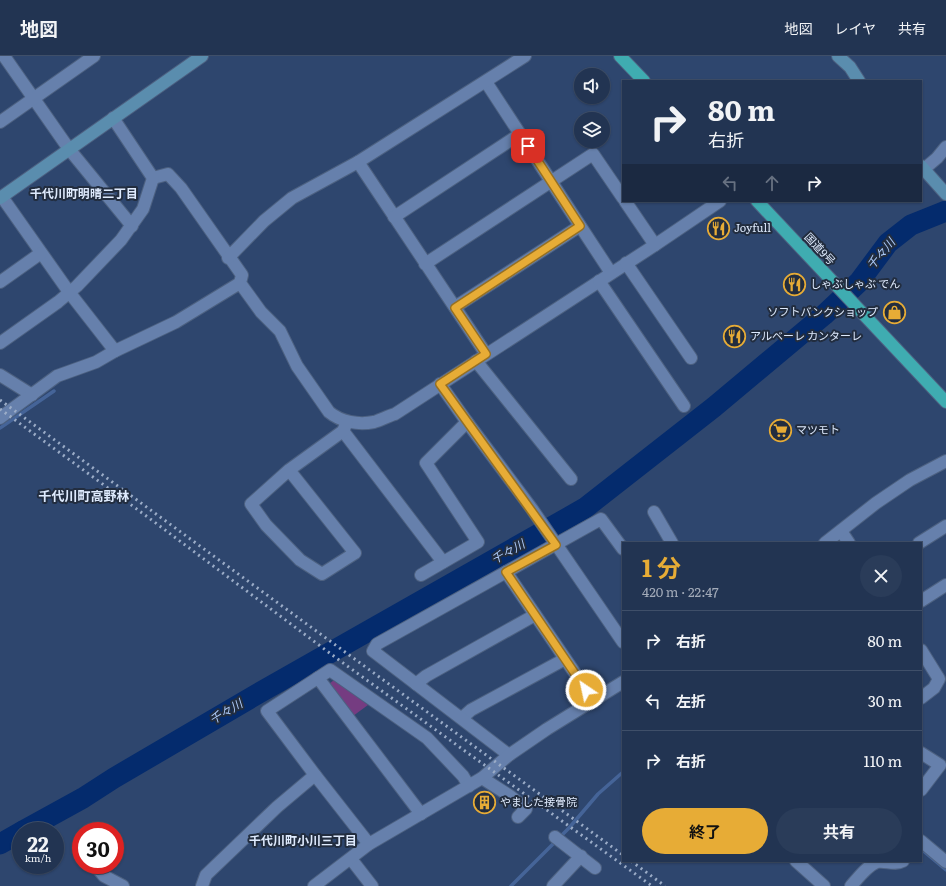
<!DOCTYPE html>
<html lang="ja">
<meta charset="utf-8">
<style>
:root{--surface:#223452;--page:#2a3c59;--text:#f1f3f6;--muted:#a2aab8;--line:#3f4f69;--accent:#e7ac36}
body{margin:0;font-family:Literata,"Noto Sans JP",serif;background:var(--page);color:var(--text);height:100vh;display:flex;flex-direction:column;font-size:15px;white-space:nowrap}
*{box-sizing:border-box;margin:0}
p{font-size:13px;color:var(--muted)}
.icon{flex:none;width:22px;height:22px;fill:none;stroke:currentColor;stroke-width:2;stroke-linecap:round;stroke-linejoin:round}
.map{position:relative;flex:1;overflow:hidden}
.details{position:absolute;left:622px;top:486px;width:300px;height:320px;display:flex;flex-direction:column;background:var(--surface);border-radius:0px;box-shadow:0 1px 3px #0004,0 0 0 1px var(--line)}
.details>*{flex:none}
.guide{position:absolute;left:622px;top:24px;width:300px;height:122px;border-radius:0px;box-shadow:0 1px 3px #0004,0 0 0 1px var(--line);background:#223452;color:var(--text);overflow:hidden}
.buttons{position:absolute;left:574px;top:12px;display:grid;gap:8px}
.buttons a{display:grid;place-items:center;width:36px;height:36px;border-radius:50%;background:var(--surface);box-shadow:0 1px 3px #0004,0 0 0 1px var(--line);font-size:20px}
.speed{position:absolute;left:12px;top:766px;display:flex;gap:8px;font-size:20px;font-weight:700;text-align:center}
.speed>*{display:grid;place-content:center;width:52px;height:52px;border-radius:50%;background:var(--surface);box-shadow:0 1px 3px #0004,0 0 0 1px var(--line);line-height:1}
.speed small{font-size:10px;font-weight:400}
.speed .limit{border:6px solid #d22;background:#fff;color:#111}
.pin{position:absolute;display:grid;place-items:center;width:34px;height:34px;color:#fff;margin:-17px;border-radius:8px;box-shadow:0 2px 6px #0006}
.me{position:absolute;width:44px;margin:-22px;rotate:326deg;stroke-linejoin:round;filter:drop-shadow(0 0 3px #0008)}
.turn{display:flex;align-items:center;gap:14px;height:84px;padding:0 20px;font-size:18px}
.turn .icon{width:52px;height:52px;stroke-width:2.5}
.turn b{display:block;font-size:28px;line-height:34px}
.lanes{display:flex;align-items:center;height:38px;padding:0 20px;background:#0003;justify-content:center;gap:20px;direction:ltr}
.lanes .off{opacity:.35}
.round{display:grid;place-items:center;flex:none;width:42px;height:42px;border-radius:21px;background:var(--page)}
.headline{display:flex;align-items:center;justify-content:space-between;height:68px;padding:0 20px}
h1{font-size:24px;font-weight:700;line-height:30px;color:var(--accent)}
.button{display:flex;gap:8px;margin-top:auto;padding:8px 20px}
.button a{flex:1;height:46px;border-radius:24px;background:var(--accent);color:#111;font-size:16px;font-weight:700;line-height:46px;text-align:center}
.button a+a{background:var(--page);color:var(--text)}
ul{padding:0;list-style:none}
li{display:flex;align-items:center;gap:12px;height:60px;padding:0 20px;border-top:1px solid var(--line)}
li div{flex:1}
li b{display:block;font-size:15px}
li em{font-style:normal}
header{display:flex;align-items:center;gap:24px;box-sizing:border-box;height:56px;padding:0 20px;background:var(--surface);border-bottom:1px solid var(--line)}
header strong{font-size:19px}
nav{display:flex;gap:22px;margin-inline-start:auto;font-size:14px}
.map>svg:first-child{display:block}
.green{fill:#753c81}
.lines{fill:none;stroke-linecap:round;stroke-linejoin:round}
.stream{stroke:#456498;stroke-width:3.5}
.river{stroke:#042b6d;stroke-width:21}
.street-casing{stroke:#4d6181;stroke-width:14}
.secondary-casing{stroke:#4d6181;stroke-width:14}
.highway-casing{stroke:#4d6181;stroke-width:14}
.street{stroke:#6680ac;stroke-width:12}
.secondary{stroke:#5a8dae;stroke-width:12}
.highway{stroke:#3facb1;stroke-width:12}
.rail{stroke:#9bacc7;stroke-width:3;stroke-dasharray:2 4;stroke-linecap:butt}
.route-casing{stroke:#967023;stroke-width:10}
.route{stroke:#e7ac36;stroke-width:7}
.labels{text-anchor:middle;stroke-width:4;stroke-linejoin:round;paint-order:stroke}
.poi-label{font-size:11px;fill:#deeafd;stroke:#222d3f;text-anchor:start}
.street-label{font-size:11px;fill:#deeafd;stroke:#222d3f}
.neighbourhood-label{font-size:12px;font-weight:bold;fill:#deeafd;stroke:#222d3f}
.water-label{font-size:12px;font-style:italic;fill:#aecbfa;stroke:#222d3f}
.quarter-label{font-size:13px;font-weight:bold;fill:#deeafd;stroke:#222d3f}
</style>
<header>
<strong>地図</strong>
<nav><a>地図</a><a>レイヤ</a><a>共有</a></nav>
</header>
<div class="map">
<svg width="946" height="830" viewBox="0 0 946 830">
<rect width="100%" height="100%" fill="#2e466e"/>
<!-- green -->
<polygon class="green" points="334,624 368,649 353,660 329,628"/>
<g class="lines">
<!-- stream -->
<g class="stream">
<polyline points="0,372 54,335"/>
<polyline points="921,793 946,814"/>
<polyline points="511,830 569,772 598,738 623,716"/>
</g>
<!-- river -->
<g class="river">
<polyline points="23,775 83,742 114,722 259,637 585,452 714,351 824,259 859,226 888,187 911,169 946,155"/>
<polyline points="0,788 21,776"/>
</g>
<defs>
<g id="street">
<polyline points="4,0 69,93 132,170"/>
<polyline points="486,26 611,217"/>
<polyline points="0,66 94,0"/>
<polyline points="358,106 486,298"/>
<polyline points="924,113 937,102 946,91"/>
<path d="M153,122L168,118L181,132L242,219L240,227L261,256L280,275L297,310L329,356C341,366 358,369 374,366C381,364 388,360 395,358L655,189L720,145"/>
<polyline points="2,141 69,236 115,295"/>
<polyline points="625,145 655,189"/>
<polyline points="394,161 520,78"/>
<polyline points="228,202 264,165 292,142 358,106 525,0"/>
<polyline points="626,207 691,302"/>
<polyline points="425,208 593,98 623,142"/>
<polyline points="599,225 684,350"/>
<polyline points="0,226 41,197"/>
<polyline points="455,251 580,170"/>
<polyline points="0,287 58,246 77,230 121,184 143,153 153,122 113,62"/>
<polyline points="476,305 571,423"/>
<polyline points="0,319 32,339"/>
<polyline points="440,328 467,366 532,453 623,586"/>
<polyline points="0,362 57,320 96,306 115,295 176,266 240,227"/>
<polyline points="343,375 443,506"/>
<polyline points="289,414 355,497 322,518 300,504 266,469 251,448 289,414 343,375 347,366"/>
<polyline points="654,456 672,487"/>
<polyline points="841,475 849,487"/>
<polyline points="825,487 876,447 910,424 946,405"/>
<polyline points="919,487 946,470"/>
<polyline points="506,516 594,645"/>
<polyline points="421,519 478,486 426,407 467,366"/>
<polyline points="921,545 946,529"/>
<polyline points="921,594 939,623 934,632 921,642"/>
<polyline points="318,622 421,758"/>
<polyline points="416,628 426,620 535,559"/>
<polyline points="462,662 471,654 565,603"/>
<polyline points="921,697 940,709 921,734"/>
<polyline points="509,699 373,595 377,588 601,463 623,493"/>
<polyline points="482,722 510,740 526,753 518,761"/>
<polyline points="555,781 595,812"/>
<polyline points="921,785 946,806"/>
<polyline points="369,788 315,719 267,655 330,614 427,682 463,720 469,730"/>
<polyline points="351,803 372,830"/>
<polyline points="796,805 824,830"/>
<polyline points="95,809 104,820 123,830"/>
<polyline points="202,830 206,819 277,751 315,719"/>
<polyline points="314,830 369,788 482,722 509,699 547,673 623,626"/>
<polyline points="553,830 581,800"/>
<path d="M851,830C858,822 867,810 877,806C886,804 894,810 903,805"/>
</g>
<g id="secondary">
<polyline points="838,0 850,11 859,25"/>
<polyline points="921,110 946,138"/>
<polyline points="0,142 202,0"/>
</g>
<g id="highway">
<polyline points="620,0 644,25"/>
<polyline points="757,145 946,346"/>
</g>
</defs>
<!-- street casing -->
<use href="#street" class="street-casing"/>
<!-- secondary casing -->
<use href="#secondary" class="secondary-casing"/>
<!-- highway casing -->
<use href="#highway" class="highway-casing"/>
<!-- street -->
<use href="#street" class="street"/>
<!-- secondary -->
<use href="#secondary" class="secondary"/>
<!-- highway -->
<use href="#highway" class="highway"/>
<!-- rail -->
<g class="rail">
<polyline points="0,344 623,799"/>
<polyline points="0,353 149,462 339,604 652,830"/>
<polyline points="631,805 665,830"/>
</g>
</g>
<g class="lines">
<defs>
<polyline id="route" points="528,90 580,170 455,252 486,298 440,328 556,489 506,516 586,634"/>
</defs>
<!-- route casing -->
<use href="#route" class="route-casing"/>
<!-- route -->
<use href="#route" class="route"/>
</g>
<!-- icons -->
<defs>
<symbol id="restaurant-ring" viewBox="-11 -11 22 22"><circle r="9.5" fill="#222d3f" stroke="#e7ac36" stroke-width="1.5"/><path d="M-5-6h1v4h1v-4h1v4h1v-4h1v5L-1.5 .5V6h-2V.5L-5-1ZM5-6V6H3V1.5H1.5Q1.5-4 5-6Z" fill="#e7ac36"/></symbol>
<symbol id="shop-ring" viewBox="-11 -11 22 22"><circle r="9.5" fill="#222d3f" stroke="#e7ac36" stroke-width="1.5"/><path d="M-5-2.5h2.3a2.7 3.5 0 0 1 5.4 0H5L5.5 6h-11ZM-1.5-2.5h3a1.5 2.3 0 0 0-3 0Z" fill="#e7ac36"/></symbol>
<symbol id="supermarket-ring" viewBox="-11 -11 22 22"><circle r="9.5" fill="#222d3f" stroke="#e7ac36" stroke-width="1.5"/><path d="M-6-5.5h2.5l.6 2H6L4.5 2H-2.5L-4.4-4H-6ZM-1.5 3.2a1.3 1.3 0 1 0 .1 0ZM3 3.2a1.3 1.3 0 1 0 .1 0Z" fill="#e7ac36"/></symbol>
<symbol id="building-ring" viewBox="-11 -11 22 22"><circle r="9.5" fill="#222d3f" stroke="#e7ac36" stroke-width="1.5"/><path d="M-4-6H4V6H1V3H-1V6H-4ZM-2.5-4.3h1.7v1.8h-1.7ZM.8-4.3h1.7v1.8H.8ZM-2.5-1h1.7V.8h-1.7ZM.8-1h1.7V.8H.8Z" fill="#e7ac36"/></symbol>
</defs>
<g fill-rule="evenodd">
<use href="#restaurant-ring" x="706" y="160" width="25" height="25"/>
<use href="#restaurant-ring" x="782" y="216" width="25" height="25"/>
<use href="#shop-ring" x="882" y="244" width="25" height="25"/>
<use href="#restaurant-ring" x="722" y="268" width="25" height="25"/>
<use href="#supermarket-ring" x="768" y="362" width="25" height="25"/>
<use href="#building-ring" x="472" y="734" width="25" height="25"/>
</g>
<g class="labels">
<!-- poi labels -->
<g class="poi-label">
<text x="734" y="176">Joyfull</text>
<text x="810" y="232">しゃぶしゃぶ でん</text>
<text x="878" y="260" text-anchor="end">ソフトバンクショップ</text>
<text x="750" y="284">アルベーレ カンターレ</text>
<text x="796" y="378">マツモト</text>
<text x="500" y="750">やました接骨院</text>
</g>
<!-- street labels -->
<g class="street-label">
<text transform="translate(820 193) rotate(47)" y="4">国道9号</text>
</g>
<!-- neighbourhood labels -->
<g class="neighbourhood-label">
<text x="84" y="142">千代川町明晴二丁目</text>
<text x="303" y="789">千代川町小川三丁目</text>
</g>
<!-- water labels -->
<g class="water-label">
<text transform="translate(881 198) rotate(-50)" y="4">千々川</text>
<text transform="translate(508 496) rotate(-29)" y="4">千々川</text>
<text transform="translate(226 656) rotate(-31)" y="4">千々川</text>
</g>
<!-- quarter labels -->
<g class="quarter-label">
<text x="84" y="445">千代川町高野林</text>
</g>
</g>
</svg>
<div class="buttons">
<a><svg class="icon" aria-label="sound" viewBox="0 0 24 24"><path d="M4 9h4l5-4v14l-5-4H4zM17 9q2 3 0 6"/></svg></a>
<a><svg class="icon" aria-label="layers" viewBox="0 0 24 24"><path d="M12 4l9 5-9 5-9-5zM3 14l9 5 9-5"/></svg></a>
</div>
<div class="speed"><div>22<small>km/h</small></div><div class="limit">30</div></div>
<div class="pin" style="left:528px;top:90px;background:#d93025"><svg class="icon" aria-label="arrive" viewBox="0 0 24 24"><path d="M6 21V4h12l-3 4 3 4H6"/></svg></div>
<svg class="me" style="left:586px;top:634px" viewBox="-20 -20 40 40"><circle r="17" fill="#e7ac36" stroke="#fff" stroke-width="3"/><path d="M0-11L8 9 0 5-8 9z" fill="#fff"/></svg>
<div class="guide">
<div class="turn"><svg class="icon" aria-label="right" viewBox="0 0 24 24"><path d="M7 20v-9h11M14 6l5 5-5 5"/></svg><div><b>80 m</b>右折</div></div>
<div class="lanes"><svg class="icon off" aria-label="left" viewBox="0 0 24 24"><path d="M17 20v-9H6M10 6l-5 5 5 5"/></svg><svg class="icon off" aria-label="ahead" viewBox="0 0 24 24"><path d="M12 20V5M6 11l6-6 6 6"/></svg><svg class="icon" aria-label="right" viewBox="0 0 24 24"><path d="M7 20v-9h11M14 6l5 5-5 5"/></svg></div>
</div>
<section class="details">
<div class="headline"><div><h1>1 分</h1><p>420 m · 22:47</p></div><a class="round"><svg class="icon" aria-label="close" viewBox="0 0 24 24"><path d="M6 6l12 12M18 6L6 18"/></svg></a></div>
<ul>
<li><svg class="icon" aria-label="right" viewBox="0 0 24 24"><path d="M7 20v-9h11M14 6l5 5-5 5"/></svg><div><b>右折</b></div><em>80 m</em></li>
<li><svg class="icon" aria-label="left" viewBox="0 0 24 24"><path d="M17 20v-9H6M10 6l-5 5 5 5"/></svg><div><b>左折</b></div><em>30 m</em></li>
<li><svg class="icon" aria-label="right" viewBox="0 0 24 24"><path d="M7 20v-9h11M14 6l5 5-5 5"/></svg><div><b>右折</b></div><em>110 m</em></li>
</ul>
<div class="button"><a>終了</a><a>共有</a></div>
</section>
</div>
